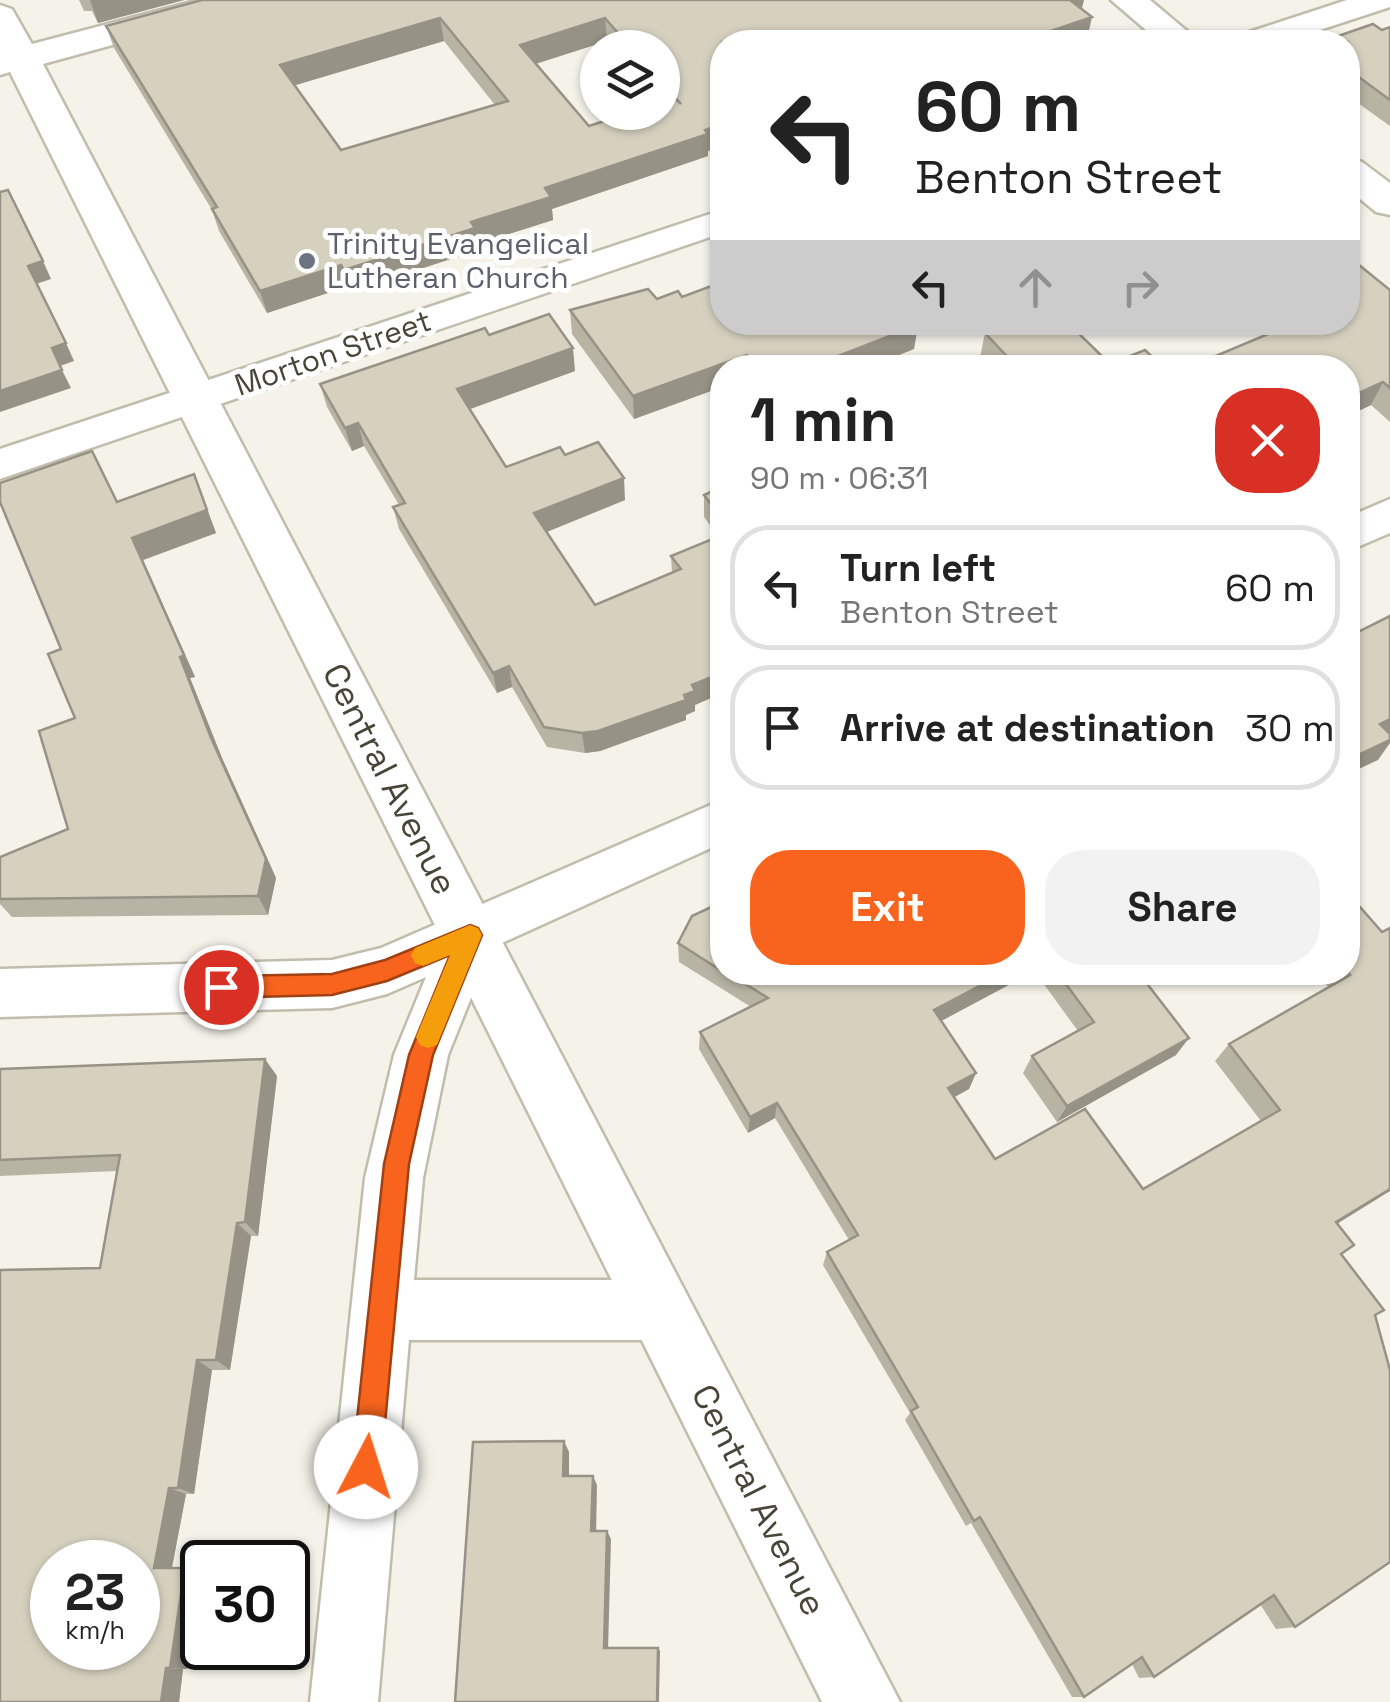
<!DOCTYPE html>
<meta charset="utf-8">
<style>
:root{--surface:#fff;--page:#f2f2f2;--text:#222;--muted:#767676;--line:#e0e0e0;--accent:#f8641d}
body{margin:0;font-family:"Space Grotesk",sans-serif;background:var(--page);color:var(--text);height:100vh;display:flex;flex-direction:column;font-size:38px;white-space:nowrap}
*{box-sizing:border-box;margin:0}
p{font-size:32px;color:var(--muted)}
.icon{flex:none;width:55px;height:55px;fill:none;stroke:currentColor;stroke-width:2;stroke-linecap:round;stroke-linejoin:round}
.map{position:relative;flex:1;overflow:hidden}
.sheet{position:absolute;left:710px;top:355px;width:650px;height:630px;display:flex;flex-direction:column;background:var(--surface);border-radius:40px;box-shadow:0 2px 8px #0004}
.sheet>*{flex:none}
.banner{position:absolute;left:710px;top:30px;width:650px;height:305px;border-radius:40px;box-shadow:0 2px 8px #0004;background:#fff;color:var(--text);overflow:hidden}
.fabs{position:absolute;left:580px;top:30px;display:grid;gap:20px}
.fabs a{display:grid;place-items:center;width:100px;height:100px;border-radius:50%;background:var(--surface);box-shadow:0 2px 8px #0004;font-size:50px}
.speed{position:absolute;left:30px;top:1540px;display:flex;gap:20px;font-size:50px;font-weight:700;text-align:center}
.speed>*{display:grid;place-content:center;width:130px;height:130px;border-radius:50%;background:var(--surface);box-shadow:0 2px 8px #0004;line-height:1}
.speed small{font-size:25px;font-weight:400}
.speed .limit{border:5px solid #111;border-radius:15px;background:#fff;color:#111}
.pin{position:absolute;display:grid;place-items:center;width:85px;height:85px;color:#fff;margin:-42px;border:5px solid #fff;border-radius:50%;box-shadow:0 2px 10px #0007}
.me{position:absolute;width:110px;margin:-55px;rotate:5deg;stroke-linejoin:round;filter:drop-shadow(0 0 8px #0008)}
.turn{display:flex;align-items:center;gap:35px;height:210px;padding:0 40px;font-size:45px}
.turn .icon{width:130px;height:130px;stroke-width:2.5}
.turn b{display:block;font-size:70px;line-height:85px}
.lanes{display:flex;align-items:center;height:95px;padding:0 40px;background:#0003;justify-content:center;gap:50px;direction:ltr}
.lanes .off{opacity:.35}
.round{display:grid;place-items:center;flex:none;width:105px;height:105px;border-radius:40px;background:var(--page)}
.head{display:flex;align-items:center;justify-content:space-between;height:170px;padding:0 40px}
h1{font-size:60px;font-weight:700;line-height:75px}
.cta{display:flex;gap:20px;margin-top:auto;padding:20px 40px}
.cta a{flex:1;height:115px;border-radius:40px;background:var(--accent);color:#fff;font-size:40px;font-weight:700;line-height:115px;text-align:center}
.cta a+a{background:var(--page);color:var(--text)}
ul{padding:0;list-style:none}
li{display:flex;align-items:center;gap:30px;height:125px;margin:0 20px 15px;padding:0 20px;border:5px solid var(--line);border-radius:40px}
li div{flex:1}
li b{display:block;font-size:38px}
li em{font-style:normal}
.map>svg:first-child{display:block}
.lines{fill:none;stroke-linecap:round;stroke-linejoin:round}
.minor-casing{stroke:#c0bdac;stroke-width:5}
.tertiary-casing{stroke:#c0bdac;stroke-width:5}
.minor{fill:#fff;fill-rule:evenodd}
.tertiary{fill:#fff;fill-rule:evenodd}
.wall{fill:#b8b4a4;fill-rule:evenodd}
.shaded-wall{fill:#969286}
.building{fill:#d6d1bf;stroke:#969286;stroke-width:2.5;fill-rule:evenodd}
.route{fill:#f8641d;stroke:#a14113;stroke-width:2.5}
.slow{fill:#f59e0b}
.worship-dot{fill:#6b7280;stroke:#fff;stroke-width:4}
.labels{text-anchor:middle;stroke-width:10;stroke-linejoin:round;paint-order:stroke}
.far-worship-label{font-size:30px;fill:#5b616d;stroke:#fff;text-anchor:start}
.far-street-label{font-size:30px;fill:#484538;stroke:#fff}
.street-label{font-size:35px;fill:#484538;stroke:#fff}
</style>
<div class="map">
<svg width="1390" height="1702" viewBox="0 0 1390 1702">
<rect width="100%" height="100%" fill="#f5f3e9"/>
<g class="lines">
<defs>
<g id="minor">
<polygon points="1347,0 1390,0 1390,7 1283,42 1236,42 1240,35"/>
<polygon points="722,210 722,233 0,479 0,449"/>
<polygon points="1390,499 1390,533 1348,551 1348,517"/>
<polygon points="722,800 722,843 491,948 448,1055 423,1178 414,1280 662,1280 683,1289 692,1310 683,1331 662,1340 409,1340 378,1702 310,1702 365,1178 394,1055 426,977 387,994 332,1008 0,1017 0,969 332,960 381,948"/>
</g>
<g id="tertiary">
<polygon points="199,0 256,0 251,7 43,64 900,1702 822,1702 10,72 0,75 0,5 12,9 32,44"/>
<polygon points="1111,0 1150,0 1200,42 1160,42"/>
<polygon points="1348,158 1362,162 1390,183 1390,215 1376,212 1348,189"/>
</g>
</defs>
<!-- minor casing -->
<use href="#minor" class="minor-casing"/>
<!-- tertiary casing -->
<use href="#tertiary" class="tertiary-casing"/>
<!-- minor -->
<use href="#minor" class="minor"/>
<!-- tertiary -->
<use href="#tertiary" class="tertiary"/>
</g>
<!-- wall -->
<g class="wall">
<polygon points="79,0 184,0 98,23 92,11 84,11"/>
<path d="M202,0L1082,9L1087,39L1078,42H722V146L708,151V156L552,209L553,220L477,244L478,250L350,292L346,287L267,313L219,231L212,210L114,48L106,26ZM444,41L495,105L341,150L294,85ZM607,41L612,48H662V112L589,126L536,64Z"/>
<polygon points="1390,27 1390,126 1348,96 1348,42"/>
<polygon points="1390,290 1390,422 1371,405 1348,416 1348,368 1276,331 1266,322 1348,322"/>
<polygon points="682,297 918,325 914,349 866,368 722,368 722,387 634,419 572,334 570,310"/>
<polygon points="985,333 1110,364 1164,368 990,368 980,357"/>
<polygon points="489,335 575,371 470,409 506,467 565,455 625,500 546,532 595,605 672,573 671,556 718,536 704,517 704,495 722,487 722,693 695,705 695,711 686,715 686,720 600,751 585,753 547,747 512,687 497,693 399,529 393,507 399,505 364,446 352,451 327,407 320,384"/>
<polygon points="194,474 216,533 143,560 195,677 190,678 222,758 276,878 268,915 12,917 0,904 0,857 68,829 75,718 61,649 117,502"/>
<polygon points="722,902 722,972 1033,972 941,1021 976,1073 969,1089 954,1097 995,1159 1143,1189 1261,1121 1215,1061 1229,1044 1329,988 1316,972 1348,972 1382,932 1337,1223 1341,1254 1375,1315 1295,1627 1276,1629 1260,1604 1154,1677 1139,1678 1132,1664 1084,1697 1072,1697 971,1523 966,1526 905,1420 910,1413 823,1265 827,1252 849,1240 775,1118 748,1133 699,1049 700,1032 751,1007 679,962 678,943"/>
<polygon points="1035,972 1138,972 1176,1055 1057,1122 1023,1073 1032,1056 1078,1031"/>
<polygon points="0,1069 277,1076 258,1236 251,1236 230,1370 212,1370 194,1494 186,1494 172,1568 201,1572 187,1669 183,1669 179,1702 0,1702 100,1268 117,1171 0,1176"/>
</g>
<!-- shaded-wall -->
<g class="shaded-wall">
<polygon points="90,0 184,0 98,23"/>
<polygon points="1069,0 1084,0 1080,16"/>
<polygon points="1092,17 1087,39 1078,42 1019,42"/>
<polygon points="440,18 444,41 286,88 280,65"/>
<polygon points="605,18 607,41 522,68 520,45"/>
<polygon points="722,124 722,146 708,151 708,156 552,209 553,220 477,244 478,250 350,292 344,270 471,222 545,188"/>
<polygon points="43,261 51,279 36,284 28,266"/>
<polygon points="341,265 346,287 267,313 260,291"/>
<polygon points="918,325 914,349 866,368 832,368 833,358"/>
<polygon points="66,343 74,361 60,366 52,348"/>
<polygon points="573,348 575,371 462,412 457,389"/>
<polygon points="747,355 747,368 722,368 722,387 634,419 633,396"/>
<polygon points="62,370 71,388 0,412 0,391"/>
<polygon points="1383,382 1371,405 1348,416 1348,398"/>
<polygon points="358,423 364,446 352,451 345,428"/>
<polygon points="194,474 216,533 143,560 195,677 190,678 222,758 276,878 268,915 258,896 211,738 132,538"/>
<polygon points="624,478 625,500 537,536 534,513"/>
<polygon points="722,663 722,693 695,705 695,711 686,715 686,720 600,751 585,753 582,733 684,695 692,685"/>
<polygon points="509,666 512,687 497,693 493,673"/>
<polygon points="1390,719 1390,734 1380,724"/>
<polygon points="1390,740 1390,743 1378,760 1348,774 1348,760"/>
<polygon points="1006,972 1033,972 928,1028 934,1010"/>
<polygon points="1189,1038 1176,1055 1057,1122 1067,1106"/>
<polygon points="265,1059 277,1076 258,1236 245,1222"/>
<polygon points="976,1073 969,1089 942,1104 948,1088"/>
<polygon points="777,1103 775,1118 748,1133 750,1117"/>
<polygon points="1390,1189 1390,1191 1319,1235 1336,1222"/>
<polygon points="237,1223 251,1236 230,1370 216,1360"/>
<polygon points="197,1360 212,1370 194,1494 178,1488"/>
<polygon points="564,1441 569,1452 569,1486 563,1476"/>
<polygon points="593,1476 597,1485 596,1538 591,1531"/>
<polygon points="169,1488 186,1494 171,1572 154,1568"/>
<polygon points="607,1531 611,1539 608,1651 604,1648"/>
<polygon points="185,1568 201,1572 187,1669 170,1668"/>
<polygon points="658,1648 660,1651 659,1702 657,1702"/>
<polygon points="166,1668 183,1669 179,1702 161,1702"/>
</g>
<!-- building -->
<g class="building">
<path d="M202,0H1070L1092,17L1019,42H722V124L705,130L708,134L545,188L551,197L471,222L475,228L344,270L341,265L260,291L212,209L217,207L106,26ZM440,18L508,101L341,150L280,65ZM605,18L631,48H662V83L681,104L676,99L662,103V112H632L589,126L520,45Z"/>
<polygon points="1373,24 1382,30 1390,27 1390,100 1348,69 1348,42 1321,42"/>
<polygon points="8,190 43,261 28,266 66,343 52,348 62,370 0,391 0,192"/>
<polygon points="1348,256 1390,290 1390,388 1383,382 1348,398 1348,368 1187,368 1297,322 1348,322"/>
<polygon points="722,282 722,322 915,322 918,325 833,358 842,368 758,368 747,355 633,396 570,310 648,289 657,299 678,291 682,297"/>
<polygon points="549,314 573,348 457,389 506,467 560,447 565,455 598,442 624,478 534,513 595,605 681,569 671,556 722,535 722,663 720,664 722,668 722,673 692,685 695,691 684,695 686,700 598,731 582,733 544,727 509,666 493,673 393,507 405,503 358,423 345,428 320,384 485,328 489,335"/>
<polygon points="1012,322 1067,322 1110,364 1145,350 1164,368 1018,368 985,333"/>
<polygon points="92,451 117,502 194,474 207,510 132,538 184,655 180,657 211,738 266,859 258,896 0,899 0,857 68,829 39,731 75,718 48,654 61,649 0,502 0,483"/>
<polygon points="722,487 722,519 704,495"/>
<polygon points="1390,616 1390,719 1380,724 1390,734 1390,740 1348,760 1348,637"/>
<polygon points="1353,899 1382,932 1390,928 1390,1189 1336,1222 1354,1245 1341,1254 1384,1310 1375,1315 1390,1370 1390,1562 1295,1627 1274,1595 1154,1677 1142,1657 1084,1697 980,1517 974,1521 911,1411 918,1407 827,1252 858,1235 777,1103 750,1117 700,1032 768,998 726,972 1006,972 934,1010 976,1073 948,1088 995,1159 1085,1109 1143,1189 1280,1110 1229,1044 1350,975 1348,972 1348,902"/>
<polygon points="722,902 722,971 678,943 692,916"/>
<polygon points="1057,972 1138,972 1189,1038 1067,1106 1032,1056 1094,1022"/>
<path d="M265,1059L245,1222L237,1223L216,1360H197L178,1488H169L154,1568H185L170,1668H166L161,1702H0V1270L100,1268L120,1155L0,1160V1069ZM52,1562H138V1648H52Z"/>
<polygon points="564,1441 563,1476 593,1476 591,1531 607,1531 604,1648 658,1648 657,1702 455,1702 473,1442"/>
</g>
<!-- route -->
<polygon class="route" points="470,925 478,928 482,935 433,1055 409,1164 381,1467 376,1477 366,1481 356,1477 352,1467 384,1164 409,1055 450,955 387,981 332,995 221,998 213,995 209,987 213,980 221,976 332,974 385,960"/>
<!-- slow -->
<polygon class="slow" points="470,925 478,928 482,935 437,1045 428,1048 420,1045 416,1037 450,955 423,966 415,963 411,955 415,948"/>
<!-- markers -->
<circle class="worship-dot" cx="307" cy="261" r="10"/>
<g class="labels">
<!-- far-worship labels -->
<g class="far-worship-label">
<text x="327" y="254">Trinity Evangelical<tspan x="327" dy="34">Lutheran Church</tspan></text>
</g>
<!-- far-street labels -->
<g class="far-street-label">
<text transform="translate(333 353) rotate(-19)" y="10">Morton Street</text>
</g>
<!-- street labels -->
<g class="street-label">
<text transform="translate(390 779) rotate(63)" y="12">Central Avenue</text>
<text transform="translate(759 1500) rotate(63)" y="12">Central Avenue</text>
</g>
</g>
</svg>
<div class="fabs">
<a><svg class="icon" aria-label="layers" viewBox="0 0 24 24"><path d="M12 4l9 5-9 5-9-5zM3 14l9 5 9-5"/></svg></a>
</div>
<div class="speed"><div>23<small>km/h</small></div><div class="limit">30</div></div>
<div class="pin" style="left:221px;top:987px;background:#d93025"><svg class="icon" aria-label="arrive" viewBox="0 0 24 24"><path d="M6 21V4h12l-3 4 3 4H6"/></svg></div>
<svg class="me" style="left:366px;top:1467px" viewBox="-20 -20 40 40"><circle r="19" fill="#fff"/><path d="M0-13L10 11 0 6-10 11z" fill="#f8641d"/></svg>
<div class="banner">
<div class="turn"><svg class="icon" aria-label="left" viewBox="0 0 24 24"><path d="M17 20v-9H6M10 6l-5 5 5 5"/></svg><div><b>60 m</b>Benton Street</div></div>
<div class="lanes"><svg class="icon" aria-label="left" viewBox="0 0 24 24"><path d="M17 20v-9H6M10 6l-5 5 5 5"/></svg><svg class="icon off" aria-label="ahead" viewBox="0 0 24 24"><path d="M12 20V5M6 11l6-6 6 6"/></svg><svg class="icon off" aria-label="right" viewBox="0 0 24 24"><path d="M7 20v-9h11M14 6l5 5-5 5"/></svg></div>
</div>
<section class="sheet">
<div class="head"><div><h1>1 min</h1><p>90 m · 06:31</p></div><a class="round" style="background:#d93025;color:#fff"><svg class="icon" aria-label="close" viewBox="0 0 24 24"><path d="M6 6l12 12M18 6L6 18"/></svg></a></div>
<ul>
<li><svg class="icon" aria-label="left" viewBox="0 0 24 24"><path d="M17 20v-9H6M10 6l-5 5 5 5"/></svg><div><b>Turn left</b><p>Benton Street</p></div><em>60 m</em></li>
<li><svg class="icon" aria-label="arrive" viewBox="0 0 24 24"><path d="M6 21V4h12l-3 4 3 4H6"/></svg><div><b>Arrive at destination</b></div><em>30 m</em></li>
</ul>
<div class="cta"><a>Exit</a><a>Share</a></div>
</section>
</div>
